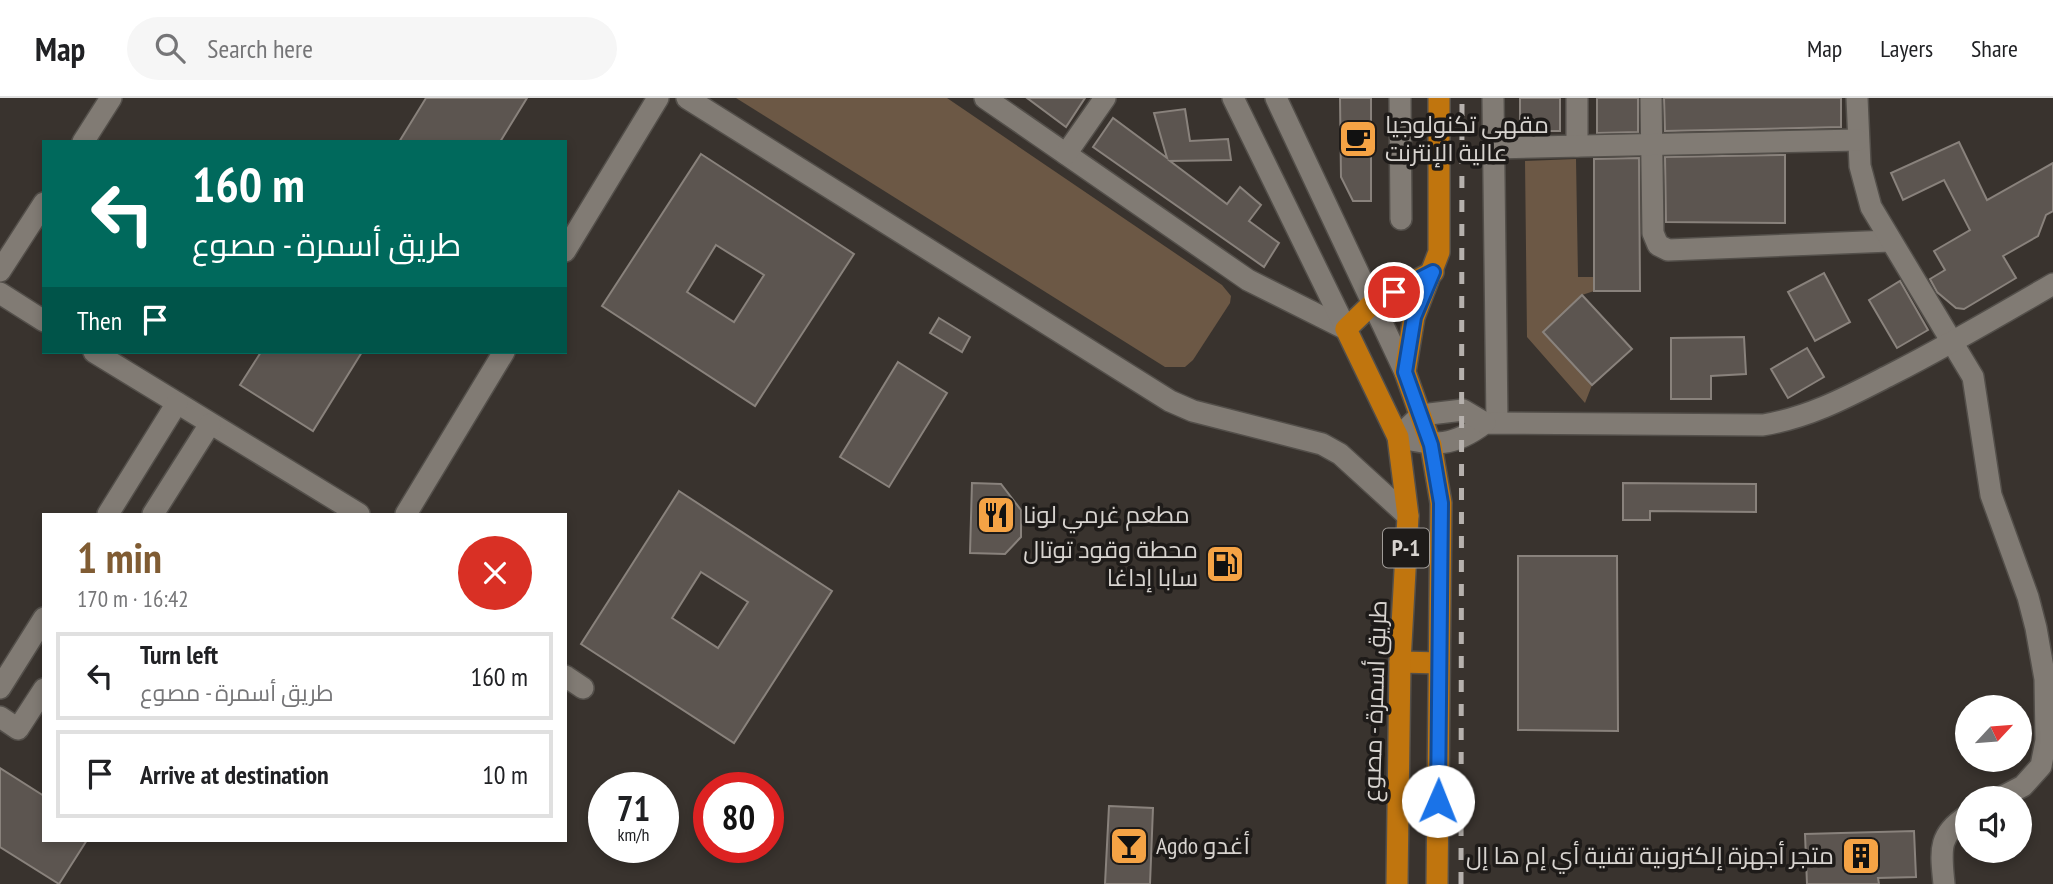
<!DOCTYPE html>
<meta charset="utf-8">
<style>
:root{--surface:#fff;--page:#f6f6f6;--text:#202124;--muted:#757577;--line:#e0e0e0;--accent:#805c33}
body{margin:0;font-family:"PT Sans Narrow",Cairo,sans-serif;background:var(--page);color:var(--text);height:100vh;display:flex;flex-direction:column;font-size:26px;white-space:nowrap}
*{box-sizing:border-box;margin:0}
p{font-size:23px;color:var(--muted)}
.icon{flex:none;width:38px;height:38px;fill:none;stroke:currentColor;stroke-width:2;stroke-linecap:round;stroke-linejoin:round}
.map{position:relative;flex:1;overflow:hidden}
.sheet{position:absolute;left:42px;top:415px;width:525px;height:329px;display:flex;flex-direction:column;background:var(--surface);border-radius:0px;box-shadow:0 4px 10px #0003}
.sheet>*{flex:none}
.hud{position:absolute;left:42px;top:42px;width:525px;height:214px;border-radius:0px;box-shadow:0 4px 10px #0003;background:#00695c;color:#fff;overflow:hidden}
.needle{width:46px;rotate:64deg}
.controls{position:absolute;left:1955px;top:597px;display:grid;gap:14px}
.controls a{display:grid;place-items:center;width:77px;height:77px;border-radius:50%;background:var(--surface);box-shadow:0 4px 10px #0003;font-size:35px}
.speed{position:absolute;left:588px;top:674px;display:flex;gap:14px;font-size:35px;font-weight:700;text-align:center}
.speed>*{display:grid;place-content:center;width:91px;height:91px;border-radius:50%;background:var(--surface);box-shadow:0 4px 10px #0003;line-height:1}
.speed small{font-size:18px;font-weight:400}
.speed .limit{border:10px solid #d22;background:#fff;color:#111}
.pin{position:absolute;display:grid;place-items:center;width:60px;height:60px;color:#fff;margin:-30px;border:4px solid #fff;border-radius:50%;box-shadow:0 2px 7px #0007}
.me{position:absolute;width:77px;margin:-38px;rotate:1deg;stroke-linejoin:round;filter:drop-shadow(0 0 5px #0008)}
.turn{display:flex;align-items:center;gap:24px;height:147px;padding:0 35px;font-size:32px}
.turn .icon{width:91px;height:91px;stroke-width:2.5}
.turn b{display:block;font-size:49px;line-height:60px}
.then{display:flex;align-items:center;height:66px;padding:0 35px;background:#0003;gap:14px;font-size:26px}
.round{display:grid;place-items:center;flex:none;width:74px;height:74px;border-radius:37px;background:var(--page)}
.overview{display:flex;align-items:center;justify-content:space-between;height:119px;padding:0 35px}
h1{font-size:42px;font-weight:800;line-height:52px;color:var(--accent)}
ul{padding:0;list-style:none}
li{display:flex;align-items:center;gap:21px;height:88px;margin:0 14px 10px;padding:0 21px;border:4px solid var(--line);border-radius:0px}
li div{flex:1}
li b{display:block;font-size:26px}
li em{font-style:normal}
header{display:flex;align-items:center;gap:42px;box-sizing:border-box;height:98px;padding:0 35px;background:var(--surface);border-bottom:2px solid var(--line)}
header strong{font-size:33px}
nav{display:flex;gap:38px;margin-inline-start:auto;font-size:24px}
.search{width:490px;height:63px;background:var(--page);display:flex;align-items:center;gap:18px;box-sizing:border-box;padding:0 24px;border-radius:38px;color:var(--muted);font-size:26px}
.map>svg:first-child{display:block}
.green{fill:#6c5845}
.building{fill:#5c5550;stroke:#89827c;stroke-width:2;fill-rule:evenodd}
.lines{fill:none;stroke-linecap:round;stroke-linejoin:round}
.minor-casing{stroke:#534f4a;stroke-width:24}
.highway-casing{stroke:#534f4a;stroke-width:24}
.minor{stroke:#817b74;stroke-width:21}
.highway{stroke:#c0750e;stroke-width:21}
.rail{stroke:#b6b1ad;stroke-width:5;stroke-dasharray:12 12;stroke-linecap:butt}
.route-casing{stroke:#114b97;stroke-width:18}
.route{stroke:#1a73e8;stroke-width:12}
.labels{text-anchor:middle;stroke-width:7;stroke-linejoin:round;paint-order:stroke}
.shield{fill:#1e1b19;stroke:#a09c98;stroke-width:2}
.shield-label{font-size:23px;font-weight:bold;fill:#d7d3cf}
.poi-label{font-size:24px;fill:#d7d3cf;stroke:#1e1b19;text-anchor:start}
.street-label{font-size:24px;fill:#d7d3cf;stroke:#1e1b19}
</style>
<header>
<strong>Map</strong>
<div class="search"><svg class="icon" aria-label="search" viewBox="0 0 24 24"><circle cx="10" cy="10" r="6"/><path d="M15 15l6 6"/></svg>Search here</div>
<nav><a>Map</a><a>Layers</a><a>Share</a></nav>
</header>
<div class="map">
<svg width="2053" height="786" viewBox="0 0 2053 786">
<rect width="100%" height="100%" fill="#39332e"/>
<!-- green -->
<g class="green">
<polygon points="736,0 947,0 1222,187 1231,198 1230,205 1193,262 1185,269 1165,269"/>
<polygon points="1576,61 1578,179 1594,179 1594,193 1582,197 1543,234 1592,287 1585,305 1527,239 1525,63"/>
</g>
<!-- building -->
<g class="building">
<polygon points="426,0 527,0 500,44 399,44"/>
<polygon points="1027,0 1085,0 1066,29"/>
<polygon points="1340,0 1371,0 1371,103 1353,103 1341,79"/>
<rect x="1520" y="0" width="40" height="33"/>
<polygon points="1597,0 1638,0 1638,34 1597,35"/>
<polygon points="1664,0 1841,0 1841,29 1665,33"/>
<polygon points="1185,11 1190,43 1228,41 1231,62 1170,63 1227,106 1240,89 1261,107 1249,123 1279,145 1264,169 1093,49 1113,20 1167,60 1154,15"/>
<polygon points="1959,44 1987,102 2053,65 2053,113 2046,117 2038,138 2003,158 2016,180 1964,211 1956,210 1937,194 1930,181 1945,172 1934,153 1970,132 1944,82 1903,102 1891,75"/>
<path d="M701,56L854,156L755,308L602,208ZM716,147L764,177L734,224L687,194Z"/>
<polygon points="1785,57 1785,125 1666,124 1665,59"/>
<polygon points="1639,60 1640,193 1594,193 1594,61"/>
<polygon points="1824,175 1850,224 1815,243 1788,194"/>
<polygon points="1900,183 1928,232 1897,250 1869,202"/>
<polygon points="1582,197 1632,251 1592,287 1543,234"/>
<polygon points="939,220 970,239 962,254 930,235"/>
<polygon points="1744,239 1746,276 1711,278 1711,301 1671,301 1671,240"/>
<polygon points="1807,250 1824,279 1788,300 1771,271"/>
<polygon points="261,254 362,254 313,333 240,287"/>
<polygon points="898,264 947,295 889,389 840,359"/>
<polygon points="972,385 1001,386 1021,412 1021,439 1005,456 970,455"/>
<polygon points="1623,385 1756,386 1756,414 1650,413 1650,422 1623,422"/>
<path d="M679,393L832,493L734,645L581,546ZM701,474L748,504L718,550L672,520Z"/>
<polygon points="1518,458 1617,458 1618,633 1518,632"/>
<polygon points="0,670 44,698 44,742 87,742 59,786 0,749"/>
<polygon points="1109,708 1153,710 1150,786 1105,786"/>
<polygon points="1914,733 1916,779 1878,780 1879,786 1807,786 1805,736"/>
</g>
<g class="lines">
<defs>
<g id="minor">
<polyline points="687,0 1170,303 1193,313 1322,346 1340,356 1408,418"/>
<polyline points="985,0 1248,182 1346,231"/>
<polyline points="1233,0 1346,231"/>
<polyline points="1276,0 1405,274"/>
<polyline points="1400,0 1401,121"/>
<polyline points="1493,0 1497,324"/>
<polyline points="1577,0 1577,48"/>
<polyline points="1651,0 1653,135 1658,147 1668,152 1890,143"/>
<polyline points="1857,0 1860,68 1871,109 1973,279 1991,397 2028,499 2036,530 2045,581 2046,642 2041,668 2023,688 2000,700"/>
<polyline points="83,44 111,0"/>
<polyline points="1493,50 1858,42"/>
<polyline points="1066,56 1105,0"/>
<polyline points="565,153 658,0"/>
<polyline points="0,173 44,105"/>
<polyline points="0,195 44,223"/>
<polyline points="94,254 359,416"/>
<path d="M1398,339C1436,348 1453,349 1485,325L1763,327C1811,319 1849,298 1892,276C1947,248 2000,217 2053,186"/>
<polyline points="1398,339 1421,317 1463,312 1485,325"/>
<polyline points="108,416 177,305"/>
<polyline points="153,416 210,326"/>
<polyline points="406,416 504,254"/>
<polyline points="565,578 583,590"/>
<polyline points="0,590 44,520"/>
<polyline points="0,619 18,631 44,591"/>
<path d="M1944,786C1941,754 1937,737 1967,718"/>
</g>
<g id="highway">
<polyline points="1400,564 1439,565"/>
<polyline points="1397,786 1400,564 1408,418 1398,339 1346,231 1374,204 1433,174"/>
<polyline points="1437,786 1441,405 1431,347 1405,274 1414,219 1439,154 1439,0"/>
</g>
</defs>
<!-- minor casing -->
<use href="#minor" class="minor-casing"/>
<!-- highway casing -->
<use href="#highway" class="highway-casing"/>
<!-- minor -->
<use href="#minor" class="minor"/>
<!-- highway -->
<use href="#highway" class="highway"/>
<!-- rail -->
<polyline class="rail" points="1461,786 1462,0"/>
</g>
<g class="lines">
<defs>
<polyline id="route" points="1394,194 1433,174 1414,219 1405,274 1431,347 1441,405 1438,703"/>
</defs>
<!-- route casing -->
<use href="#route" class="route-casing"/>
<!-- route -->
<use href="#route" class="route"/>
</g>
<!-- icons -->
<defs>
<symbol id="cafe-square" viewBox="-11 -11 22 22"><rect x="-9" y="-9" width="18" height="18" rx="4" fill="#f5a345" stroke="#1e1b19"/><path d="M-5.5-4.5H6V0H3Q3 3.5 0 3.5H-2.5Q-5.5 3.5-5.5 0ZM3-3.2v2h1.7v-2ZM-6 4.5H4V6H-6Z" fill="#111"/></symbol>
<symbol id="restaurant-square" viewBox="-11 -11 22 22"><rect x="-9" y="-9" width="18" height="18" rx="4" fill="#f5a345" stroke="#1e1b19"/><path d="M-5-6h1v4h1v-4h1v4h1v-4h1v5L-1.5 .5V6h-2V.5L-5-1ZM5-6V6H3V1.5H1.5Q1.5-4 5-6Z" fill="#111"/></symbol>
<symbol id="fuel-square" viewBox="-11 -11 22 22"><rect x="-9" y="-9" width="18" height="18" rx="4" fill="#f5a345" stroke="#1e1b19"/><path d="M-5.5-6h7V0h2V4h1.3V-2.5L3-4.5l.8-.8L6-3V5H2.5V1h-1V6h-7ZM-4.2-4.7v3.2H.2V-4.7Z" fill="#111"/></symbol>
<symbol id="bar-square" viewBox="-11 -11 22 22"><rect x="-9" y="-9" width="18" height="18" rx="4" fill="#f5a345" stroke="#1e1b19"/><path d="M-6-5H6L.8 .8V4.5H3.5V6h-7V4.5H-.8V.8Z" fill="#111"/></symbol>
<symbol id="building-square" viewBox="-11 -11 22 22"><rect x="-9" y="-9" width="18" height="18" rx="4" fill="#f5a345" stroke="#1e1b19"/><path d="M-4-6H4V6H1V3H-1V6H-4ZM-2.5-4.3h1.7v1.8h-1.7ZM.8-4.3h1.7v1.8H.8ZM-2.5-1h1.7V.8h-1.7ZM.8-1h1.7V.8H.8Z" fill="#111"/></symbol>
</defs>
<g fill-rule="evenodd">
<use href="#cafe-square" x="1336" y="19" width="44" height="44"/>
<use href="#restaurant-square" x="974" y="395" width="44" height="44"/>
<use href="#fuel-square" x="1203" y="444" width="44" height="44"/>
<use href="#bar-square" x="1107" y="726" width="44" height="44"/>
<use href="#building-square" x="1839" y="736" width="44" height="44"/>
</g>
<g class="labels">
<!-- shield labels -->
<rect class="shield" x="1383" y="430.5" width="46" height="39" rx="5"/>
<g class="shield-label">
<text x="1406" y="458">P-1</text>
</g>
<!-- poi labels -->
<g class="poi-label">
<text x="1385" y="35">مقهى تكنولوجيا<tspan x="1385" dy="28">عالية الإنترنت</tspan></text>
<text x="1023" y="425">مطعم غرمي لونا</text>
<text x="1198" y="460" text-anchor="end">محطة وقود توتال<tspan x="1198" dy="28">سابا إداغا</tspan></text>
<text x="1156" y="756">Agdo أغدو</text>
<text x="1834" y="766" text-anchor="end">متجر أجهزة إلكترونية تقنية أي إم ها إل</text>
</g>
<!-- street labels -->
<g class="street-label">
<text transform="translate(1375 603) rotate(-88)" y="8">طريق أسمرة - مصوع</text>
</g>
</g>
</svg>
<div class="controls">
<a><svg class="needle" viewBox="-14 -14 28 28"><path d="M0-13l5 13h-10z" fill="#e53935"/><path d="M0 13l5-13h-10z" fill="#757577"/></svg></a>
<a><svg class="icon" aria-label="sound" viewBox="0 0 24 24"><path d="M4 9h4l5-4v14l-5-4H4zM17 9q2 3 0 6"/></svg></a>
</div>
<div class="speed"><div>71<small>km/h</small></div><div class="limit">80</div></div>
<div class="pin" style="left:1394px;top:194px;background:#d93025"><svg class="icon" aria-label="arrive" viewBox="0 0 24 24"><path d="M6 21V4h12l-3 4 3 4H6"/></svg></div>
<svg class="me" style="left:1438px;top:703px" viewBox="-20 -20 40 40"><circle r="19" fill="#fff"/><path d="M0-13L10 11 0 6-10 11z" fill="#1a73e8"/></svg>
<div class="hud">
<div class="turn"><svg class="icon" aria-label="left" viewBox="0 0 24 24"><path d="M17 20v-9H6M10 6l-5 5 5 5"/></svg><div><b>160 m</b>طريق أسمرة - مصوع</div></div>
<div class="then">Then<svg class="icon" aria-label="arrive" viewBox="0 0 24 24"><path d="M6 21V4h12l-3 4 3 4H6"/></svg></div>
</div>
<section class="sheet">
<div class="overview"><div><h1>1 min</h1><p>170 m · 16:42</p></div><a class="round" style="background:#d93025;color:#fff"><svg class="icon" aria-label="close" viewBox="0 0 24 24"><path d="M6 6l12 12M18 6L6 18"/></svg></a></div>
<ul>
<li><svg class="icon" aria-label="left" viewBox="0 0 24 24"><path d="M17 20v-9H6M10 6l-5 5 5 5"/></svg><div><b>Turn left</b><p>طريق أسمرة - مصوع</p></div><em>160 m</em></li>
<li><svg class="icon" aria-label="arrive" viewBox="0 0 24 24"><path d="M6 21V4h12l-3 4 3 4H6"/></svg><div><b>Arrive at destination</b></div><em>10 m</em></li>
</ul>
</section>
</div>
